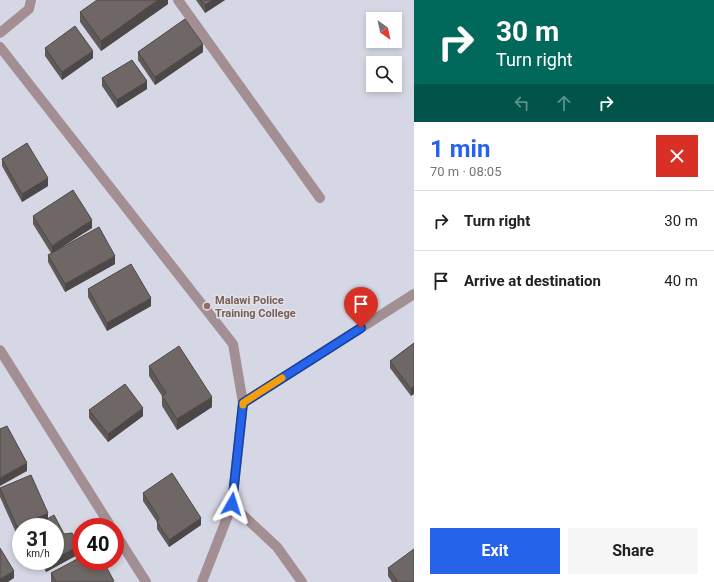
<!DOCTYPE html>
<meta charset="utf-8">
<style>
:root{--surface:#fff;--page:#f6f6f6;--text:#202124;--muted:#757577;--line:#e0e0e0;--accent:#2563eb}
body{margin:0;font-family:Roboto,sans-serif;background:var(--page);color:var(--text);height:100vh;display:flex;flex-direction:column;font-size:15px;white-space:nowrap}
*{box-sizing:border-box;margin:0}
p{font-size:13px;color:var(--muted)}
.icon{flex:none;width:22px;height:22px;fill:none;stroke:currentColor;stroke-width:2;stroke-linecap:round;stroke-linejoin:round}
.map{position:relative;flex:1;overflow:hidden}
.side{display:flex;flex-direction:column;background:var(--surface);width:300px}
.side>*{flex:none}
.hud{background:#00695c;color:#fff;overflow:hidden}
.needle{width:26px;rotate:147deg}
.tools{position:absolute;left:366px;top:12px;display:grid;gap:8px}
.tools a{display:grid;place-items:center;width:36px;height:36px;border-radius:0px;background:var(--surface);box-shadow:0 2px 6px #0003;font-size:20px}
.speed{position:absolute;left:12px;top:518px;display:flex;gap:8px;font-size:20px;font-weight:700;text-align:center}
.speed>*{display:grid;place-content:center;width:52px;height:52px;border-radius:50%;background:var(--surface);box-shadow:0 2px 6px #0003;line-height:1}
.speed small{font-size:10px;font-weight:400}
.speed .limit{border:6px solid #d22;background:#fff;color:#111}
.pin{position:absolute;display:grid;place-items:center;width:34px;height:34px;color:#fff;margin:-41px -17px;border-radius:50% 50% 50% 0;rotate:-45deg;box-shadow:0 0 4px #0007}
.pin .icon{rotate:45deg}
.me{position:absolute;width:44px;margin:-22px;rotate:6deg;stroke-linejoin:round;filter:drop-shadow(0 0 3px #0008)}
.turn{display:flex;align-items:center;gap:14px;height:84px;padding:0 16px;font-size:18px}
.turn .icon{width:52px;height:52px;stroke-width:2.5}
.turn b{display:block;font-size:28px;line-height:34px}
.lanes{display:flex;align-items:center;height:38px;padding:0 16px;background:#0003;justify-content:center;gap:20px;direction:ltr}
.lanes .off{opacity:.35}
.round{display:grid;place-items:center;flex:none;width:42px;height:42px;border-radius:0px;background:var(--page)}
.overview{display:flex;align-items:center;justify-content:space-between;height:68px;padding:0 16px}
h1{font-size:24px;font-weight:700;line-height:30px;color:var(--accent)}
.button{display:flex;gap:8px;margin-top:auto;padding:8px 16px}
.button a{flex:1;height:46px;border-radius:0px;background:var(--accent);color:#fff;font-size:16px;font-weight:700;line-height:46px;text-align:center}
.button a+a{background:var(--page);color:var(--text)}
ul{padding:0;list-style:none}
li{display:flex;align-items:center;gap:12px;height:60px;padding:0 16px;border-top:1px solid var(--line)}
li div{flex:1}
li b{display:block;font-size:15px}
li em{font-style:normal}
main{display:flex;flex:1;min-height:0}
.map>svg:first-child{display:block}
.built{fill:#d5d7e4;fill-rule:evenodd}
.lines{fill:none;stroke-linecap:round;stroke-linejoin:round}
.minor{stroke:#a38e93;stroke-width:10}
.wall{fill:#5f5958}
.shaded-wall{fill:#4d4847}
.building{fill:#6e6766;stroke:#4d4847}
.route-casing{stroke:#184099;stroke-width:10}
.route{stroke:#2563eb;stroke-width:7}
.slow{stroke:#f59e0b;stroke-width:7}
.education-dot{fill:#8d6e63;stroke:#e2e3ea;stroke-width:1.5}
.labels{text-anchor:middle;stroke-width:3;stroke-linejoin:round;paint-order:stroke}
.education-label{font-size:11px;font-weight:bold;fill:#785e54;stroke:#e2e3ea;text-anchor:start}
</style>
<main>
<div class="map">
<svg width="414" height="582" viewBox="0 0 414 582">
<rect width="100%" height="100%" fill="#e2e3ea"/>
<!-- built -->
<path class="built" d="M0,0H414V582H0ZM373,19H395V41H373ZM373,63H395V85H373ZM21,527H55V561H21ZM81,527H115V561H81Z"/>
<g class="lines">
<!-- minor -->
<g class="minor">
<polyline points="178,0 320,198"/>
<polyline points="0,33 29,9 31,0"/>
<polyline points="0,47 233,344 243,403 232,505 202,582"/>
<polyline points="0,350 111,527"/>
<polyline points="243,403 414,294"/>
<polyline points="232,505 277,547 302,582"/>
<polyline points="115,533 146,582"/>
</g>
</g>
<!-- wall -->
<g class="wall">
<polygon points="168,0 168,4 101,51 80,22 80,12"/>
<polygon points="196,0 225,0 205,13"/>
<polygon points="45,48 93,58 62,80 45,56"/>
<polygon points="138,52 203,52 155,85 138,60"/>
<polygon points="102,78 147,89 117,108 102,86"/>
<polygon points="2,159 48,186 22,202 2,166"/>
<polygon points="33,216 92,228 57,250 115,264 65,292 48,262 48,255 51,253 33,224"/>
<polygon points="88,289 151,306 107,331 88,297"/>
<polygon points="414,343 411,396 390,368 390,361"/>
<polygon points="149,366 212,407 177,430 162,406 162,396 149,376"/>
<polygon points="89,410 143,416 108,442 89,418"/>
<polygon points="0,488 48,519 64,534 79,554 46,572 40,561 55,561 55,527 21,527 17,535 0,497"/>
<polygon points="143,493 201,525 169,547 157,529 157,522 143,501"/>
<polygon points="388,568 414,582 392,582 388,576"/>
<polygon points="51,573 114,582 51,582"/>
</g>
<!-- shaded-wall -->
<g class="shaded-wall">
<polygon points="158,0 168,0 168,4 101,51 101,41"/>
<polygon points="213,0 225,0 205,13 205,5"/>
<polygon points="203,44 203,52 155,85 155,77"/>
<polygon points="93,51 93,58 62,80 62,72"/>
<polygon points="147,81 147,89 117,108 117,100"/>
<polygon points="48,178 48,186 22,202 22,194"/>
<polygon points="92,220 92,228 52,253 52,246"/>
<polygon points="115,256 115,264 65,292 65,284"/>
<polygon points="151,298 151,306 107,331 107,323"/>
<polygon points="414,386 414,394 411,396 411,389"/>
<polygon points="212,397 212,407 177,430 177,419"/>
<polygon points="143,408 143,416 108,442 108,434"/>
<polygon points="27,463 27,471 0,486 0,478"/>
<polygon points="48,513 48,521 34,527 21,527 21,533 17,535 17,527"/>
<polygon points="201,518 201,525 169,547 169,540"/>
<polygon points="79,546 79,554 46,572 46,564 51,561 55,561 55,559"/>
<polygon points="14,571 14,578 8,582 0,582 0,579"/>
</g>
<!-- building -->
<g class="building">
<polygon points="97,0 158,0 101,41 80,12"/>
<polygon points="201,0 213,0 205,5"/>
<polygon points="185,19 203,44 155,77 138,52"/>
<polygon points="75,26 93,51 62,72 45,48"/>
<polygon points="132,60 147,81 117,100 102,78"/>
<polygon points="27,143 48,178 22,194 2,159"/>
<polygon points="73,190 92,220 52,246 33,216"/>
<polygon points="99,227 115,256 65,284 48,255"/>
<polygon points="131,264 151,298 107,323 88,289"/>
<polygon points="414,343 414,386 411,389 390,361"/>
<polygon points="179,346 212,397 177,419 162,396 166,393 149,366"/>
<polygon points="125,384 143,408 108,434 89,410"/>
<polygon points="7,426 27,463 0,478 0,429"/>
<polygon points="172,473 201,518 169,540 157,522 159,518 143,493"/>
<polygon points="31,475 48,513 17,527 0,488"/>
<polygon points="54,515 64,534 72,533 79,546 55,559 55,527 33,527"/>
<polygon points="0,548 14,571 0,579"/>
<polygon points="414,549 414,582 398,582 388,568"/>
<polygon points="81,557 81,561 103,561 114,581 112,582 56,582 51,573"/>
<polygon points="45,561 51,561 46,564"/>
</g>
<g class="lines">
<defs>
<polyline id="route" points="232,504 243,403 361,328"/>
</defs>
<!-- route casing -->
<use href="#route" class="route-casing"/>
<!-- route -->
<use href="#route" class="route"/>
<!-- slow -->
<polyline class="slow" points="243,405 243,403 282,378"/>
</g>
<!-- markers -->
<circle class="education-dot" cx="207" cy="306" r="4"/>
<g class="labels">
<!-- education labels -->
<g class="education-label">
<text x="215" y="304">Malawi Police<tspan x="215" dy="13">Training College</tspan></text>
</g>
</g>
</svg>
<div class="tools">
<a><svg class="needle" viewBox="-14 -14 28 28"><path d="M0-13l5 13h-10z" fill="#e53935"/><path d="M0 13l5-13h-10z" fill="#757577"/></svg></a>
<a><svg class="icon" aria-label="search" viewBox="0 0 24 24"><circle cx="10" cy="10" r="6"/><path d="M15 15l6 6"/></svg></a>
</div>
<div class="speed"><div>31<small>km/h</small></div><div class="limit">40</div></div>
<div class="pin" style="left:361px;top:328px;background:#d93025"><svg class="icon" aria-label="arrive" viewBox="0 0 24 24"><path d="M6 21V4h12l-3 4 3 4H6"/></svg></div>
<svg class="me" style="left:232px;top:504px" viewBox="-20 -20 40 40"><path d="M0-17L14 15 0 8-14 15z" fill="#2563eb" stroke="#fff" stroke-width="4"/></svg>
</div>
<section class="side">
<div class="hud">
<div class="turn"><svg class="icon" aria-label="right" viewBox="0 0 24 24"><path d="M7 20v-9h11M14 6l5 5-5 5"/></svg><div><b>30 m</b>Turn right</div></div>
<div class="lanes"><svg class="icon off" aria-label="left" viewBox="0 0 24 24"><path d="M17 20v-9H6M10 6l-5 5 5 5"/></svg><svg class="icon off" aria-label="ahead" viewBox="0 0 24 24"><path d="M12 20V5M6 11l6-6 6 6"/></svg><svg class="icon" aria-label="right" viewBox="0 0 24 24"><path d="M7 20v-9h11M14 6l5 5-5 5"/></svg></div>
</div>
<div class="overview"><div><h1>1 min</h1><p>70 m · 08:05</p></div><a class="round" style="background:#d93025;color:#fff"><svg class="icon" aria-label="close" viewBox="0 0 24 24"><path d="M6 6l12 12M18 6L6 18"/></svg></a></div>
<ul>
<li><svg class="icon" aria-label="right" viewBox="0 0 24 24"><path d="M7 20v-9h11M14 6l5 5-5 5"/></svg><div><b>Turn right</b></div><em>30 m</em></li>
<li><svg class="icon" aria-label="arrive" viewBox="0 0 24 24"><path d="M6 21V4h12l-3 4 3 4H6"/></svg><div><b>Arrive at destination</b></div><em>40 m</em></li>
</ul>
<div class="button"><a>Exit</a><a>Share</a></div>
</section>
</main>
